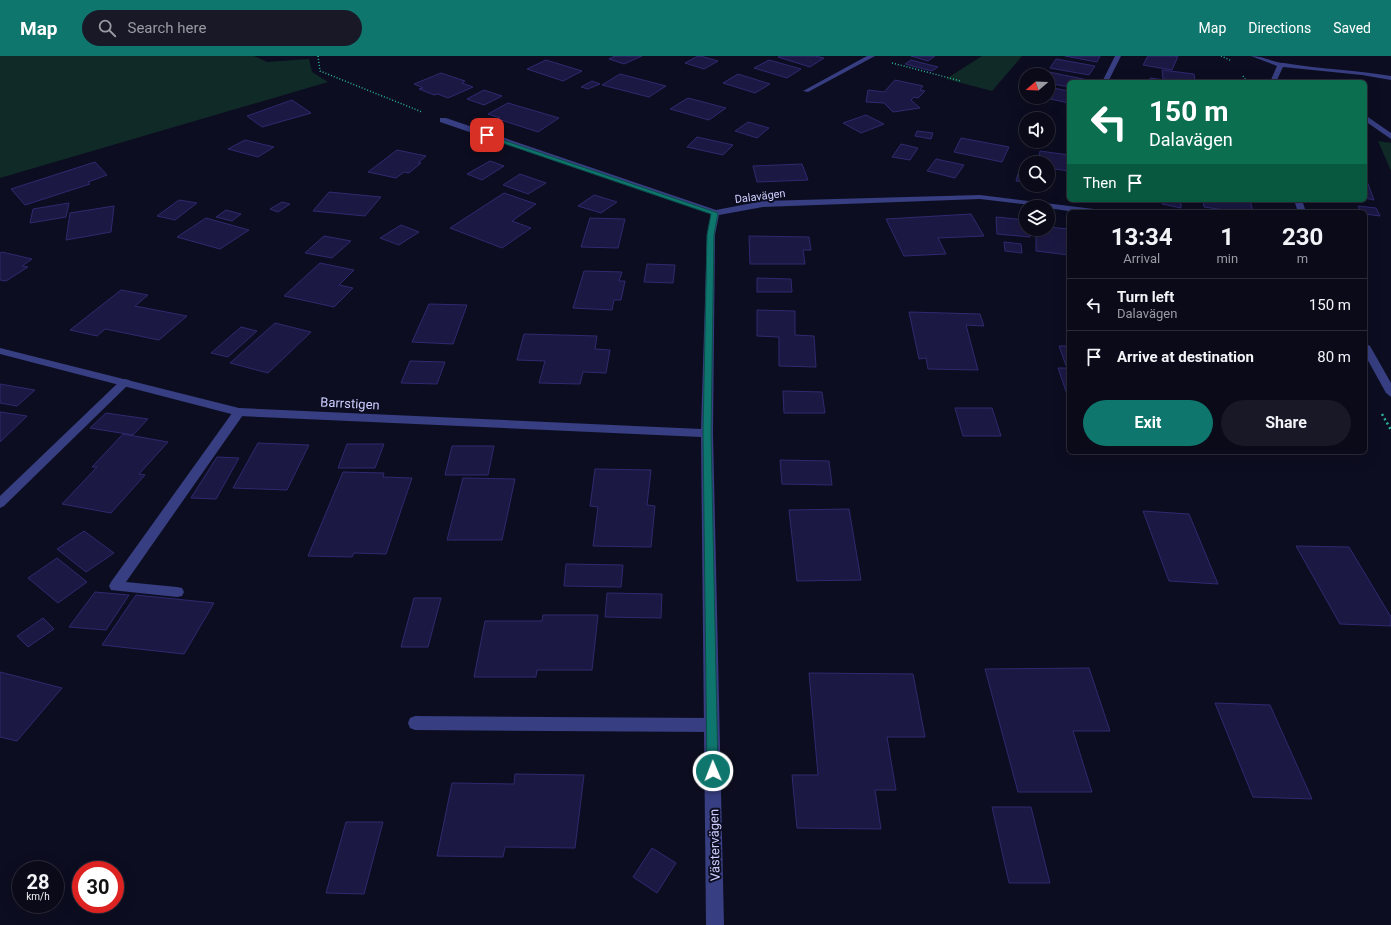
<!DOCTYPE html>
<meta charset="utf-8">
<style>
:root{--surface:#0a0a19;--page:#181826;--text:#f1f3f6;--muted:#999aa2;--line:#2a2b38;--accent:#0f766e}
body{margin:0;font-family:Roboto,sans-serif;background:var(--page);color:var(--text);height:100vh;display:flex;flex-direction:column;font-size:15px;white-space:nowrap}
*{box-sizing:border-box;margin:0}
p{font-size:13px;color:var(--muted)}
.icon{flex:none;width:22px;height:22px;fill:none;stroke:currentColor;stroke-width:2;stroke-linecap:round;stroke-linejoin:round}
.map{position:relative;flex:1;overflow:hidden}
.panel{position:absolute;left:1067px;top:154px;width:300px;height:244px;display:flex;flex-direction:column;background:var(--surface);border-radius:6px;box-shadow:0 4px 16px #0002,0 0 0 1px var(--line)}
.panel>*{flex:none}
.guide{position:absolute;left:1067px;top:24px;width:300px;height:122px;border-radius:6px;box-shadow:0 4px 16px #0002,0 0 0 1px var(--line);background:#0b6e4f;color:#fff;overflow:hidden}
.needle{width:26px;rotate:251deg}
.buttons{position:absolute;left:1019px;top:12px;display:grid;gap:8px}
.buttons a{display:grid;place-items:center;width:36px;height:36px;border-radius:50%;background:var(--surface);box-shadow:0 4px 16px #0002,0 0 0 1px var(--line);font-size:20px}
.speed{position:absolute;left:12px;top:805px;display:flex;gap:8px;font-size:20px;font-weight:700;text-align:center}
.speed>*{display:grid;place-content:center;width:52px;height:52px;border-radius:50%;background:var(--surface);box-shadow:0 4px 16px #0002,0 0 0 1px var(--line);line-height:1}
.speed small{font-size:10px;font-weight:400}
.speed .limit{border:6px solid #d22;background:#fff;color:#111}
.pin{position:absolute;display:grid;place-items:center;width:34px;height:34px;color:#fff;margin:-17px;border-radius:8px;box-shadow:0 2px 6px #0006}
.me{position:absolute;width:44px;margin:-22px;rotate:359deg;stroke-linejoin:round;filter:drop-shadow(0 0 3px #0008)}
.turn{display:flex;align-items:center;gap:14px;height:84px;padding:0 16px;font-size:18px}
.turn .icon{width:52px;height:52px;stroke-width:2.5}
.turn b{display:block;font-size:28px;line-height:34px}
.then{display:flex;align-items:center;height:38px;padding:0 16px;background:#0003;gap:8px;font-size:15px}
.eta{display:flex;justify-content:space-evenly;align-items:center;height:68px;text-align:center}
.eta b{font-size:24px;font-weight:700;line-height:28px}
.primary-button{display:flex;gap:8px;margin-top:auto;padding:8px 16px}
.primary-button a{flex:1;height:46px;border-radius:24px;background:var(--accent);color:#fff;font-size:16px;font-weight:700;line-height:46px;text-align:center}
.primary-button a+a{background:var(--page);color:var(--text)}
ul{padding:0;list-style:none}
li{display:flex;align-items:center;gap:12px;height:52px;padding:0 16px;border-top:1px solid var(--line)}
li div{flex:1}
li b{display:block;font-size:15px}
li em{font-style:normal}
header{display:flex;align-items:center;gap:24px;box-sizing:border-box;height:56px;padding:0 20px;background:var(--accent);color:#fff}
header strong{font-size:19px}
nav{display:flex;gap:22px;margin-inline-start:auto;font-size:14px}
.search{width:280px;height:36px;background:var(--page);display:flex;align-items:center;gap:10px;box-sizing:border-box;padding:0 14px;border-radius:22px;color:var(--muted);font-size:15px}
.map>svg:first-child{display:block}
.green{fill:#102b27}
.building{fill:#1b1843;stroke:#2e2a6f}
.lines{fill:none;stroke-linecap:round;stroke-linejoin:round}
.path-far1{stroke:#2bb59a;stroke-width:1.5;stroke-dasharray:1 2;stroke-linecap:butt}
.path{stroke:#2bb59a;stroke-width:2.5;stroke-dasharray:2 3;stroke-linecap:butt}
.lane{fill:#373e81;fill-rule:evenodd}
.street{fill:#373e81;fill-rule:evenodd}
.route{fill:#0f766e;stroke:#0a4d48}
.labels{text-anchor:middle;stroke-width:4;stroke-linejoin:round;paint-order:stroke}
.far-street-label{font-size:11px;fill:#cdceff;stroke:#0d0d21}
.street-label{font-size:13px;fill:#cdceff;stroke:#0d0d21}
</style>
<header>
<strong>Map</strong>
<div class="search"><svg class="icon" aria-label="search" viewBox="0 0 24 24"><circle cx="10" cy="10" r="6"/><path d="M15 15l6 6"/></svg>Search here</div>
<nav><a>Map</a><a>Directions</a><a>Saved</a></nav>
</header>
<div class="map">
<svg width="1391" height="869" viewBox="0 0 1391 869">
<rect width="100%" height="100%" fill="#0d0d21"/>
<!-- green -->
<g class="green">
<polygon points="0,0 254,0 267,6 309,3 312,16 328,26 0,122"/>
<polygon points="982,0 1022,0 992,35 946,23"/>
<polygon points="1378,85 1391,87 1391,115"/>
</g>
<!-- building -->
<g class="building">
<polygon points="615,0 642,0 624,8 609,3"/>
<polygon points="698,0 700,0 718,5 704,13 685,7"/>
<polygon points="780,0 815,0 824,2 810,11 778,1"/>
<polygon points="911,0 935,0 928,5"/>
<polygon points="1065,0 1100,0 1097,6"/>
<polygon points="1148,0 1178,0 1172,14 1143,9"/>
<polygon points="1056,3 1095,10 1089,19 1050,12"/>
<polygon points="546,4 582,15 563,25 527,13"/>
<polygon points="769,4 801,13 787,22 754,12"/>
<polygon points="911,4 938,11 932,15 905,8"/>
<polygon points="1162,14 1194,18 1195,26 1163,23"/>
<polygon points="1049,16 1088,24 1087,26 1069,26 1069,31 1048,27 1047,19"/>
<polygon points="441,17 465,25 462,27 473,31 448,42 438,38 434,39 419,33 423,32 414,28"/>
<polygon points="620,18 666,30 649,41 602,29"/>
<polygon points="738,18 770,28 755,37 723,27"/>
<polygon points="1150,22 1179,26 1150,26"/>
<polygon points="895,24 923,30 920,34 925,35 918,42 914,41 911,44 920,52 893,56 884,47 866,46 868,34 884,36"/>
<polygon points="592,25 600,28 588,33 581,31"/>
<polygon points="1048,31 1069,35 1069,47 1041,41 1048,41"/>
<polygon points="484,34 502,40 484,49 467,43"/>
<polygon points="688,42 726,52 709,64 670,53"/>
<polygon points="292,44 311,57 262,71 247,60"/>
<polygon points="508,47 559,62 538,76 498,63 500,62 488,58"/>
<polygon points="866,59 884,68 861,77 843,67"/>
<polygon points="748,66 769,72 757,82 735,75"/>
<polygon points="917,75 933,77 931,83 915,80"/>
<polygon points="697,81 733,89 723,99 687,91"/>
<polygon points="961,82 1009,91 1002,106 954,96"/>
<polygon points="245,84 274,91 258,101 228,93"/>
<polygon points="901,88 918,92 910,104 892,101"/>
<polygon points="397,94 426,100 418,107 421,107 409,117 404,116 396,122 368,116"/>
<polygon points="1040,95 1069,99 1069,115 1048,112 1048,107 1038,107"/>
<polygon points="936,103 964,109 955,122 927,115"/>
<polygon points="490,105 504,110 482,124 467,118"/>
<polygon points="95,106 107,119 88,126 90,128 25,149 11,133"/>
<polygon points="802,108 808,124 757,126 753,110"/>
<polygon points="1020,111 1026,112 1026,126 1016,125"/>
<polygon points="520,118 546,127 528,138 503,129"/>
<polygon points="1365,120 1374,144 1365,142"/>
<polygon points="329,136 381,141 365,160 313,155"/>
<polygon points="504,137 536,148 512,165 531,172 502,192 450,172"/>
<polygon points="594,139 617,146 601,157 578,150"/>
<polygon points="179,144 197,147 175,164 157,160"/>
<polygon points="1162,144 1181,144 1181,152 1162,148"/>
<polygon points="1203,144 1250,144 1253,156 1238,156 1204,151"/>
<polygon points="282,146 290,148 278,156 270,153"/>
<polygon points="69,147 66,161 30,167 33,153"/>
<polygon points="114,150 111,176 66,184 70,157"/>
<polygon points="1358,150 1376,152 1380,160 1365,158 1365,156 1361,156"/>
<polygon points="226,154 241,158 232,165 216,161"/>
<polygon points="971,158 984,180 938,182 946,198 904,200 886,163"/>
<polygon points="996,161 1026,164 1026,173 1029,173 1030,181 997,178"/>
<polygon points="206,162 249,174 220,193 177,181"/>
<polygon points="590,162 625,163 618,192 581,191"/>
<polygon points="401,169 419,176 399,189 380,182"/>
<polygon points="1048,171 1069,173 1069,199 1036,195 1036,173 1048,173"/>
<polygon points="324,180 351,185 332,202 305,197"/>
<polygon points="749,180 809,181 811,194 803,194 805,208 750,208"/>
<polygon points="1004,186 1021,188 1022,197 1005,195"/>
<polygon points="2,196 32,203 22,210 28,211 6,225 0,224 0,197"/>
<polygon points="320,207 354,214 339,229 353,232 334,251 284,240"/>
<polygon points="647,208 675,209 673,227 644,226"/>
<polygon points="584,215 622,216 619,225 625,225 621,244 614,244 612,254 573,252"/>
<polygon points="757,222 791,223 792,236 757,236"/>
<polygon points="121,234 148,239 135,250 187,260 159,284 105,273 97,280 70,274"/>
<polygon points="429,248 467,249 453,288 412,286"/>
<polygon points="757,254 795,255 795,279 814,280 816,311 779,310 779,281 757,280"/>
<polygon points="909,256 980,258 984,270 966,269 978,314 928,313 926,302 919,303"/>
<polygon points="275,267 311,276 268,317 230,307"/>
<polygon points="241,271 257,275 228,301 211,297"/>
<polygon points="524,278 597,280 595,293 610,294 606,317 583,316 580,328 539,327 545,305 517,304"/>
<polygon points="1059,290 1069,290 1069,344 1058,312 1067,312"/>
<polygon points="410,305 445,306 437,328 401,327"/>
<polygon points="0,328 35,334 17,350 0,347"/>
<polygon points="783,335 822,336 825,357 784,357"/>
<polygon points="955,352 992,352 1001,380 963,380"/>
<polygon points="0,356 27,360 0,386"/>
<polygon points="106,357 148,363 133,379 90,372"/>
<polygon points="123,378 168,386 139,418 145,419 111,457 62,448 97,411 92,411"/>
<polygon points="258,387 309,389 287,434 233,432"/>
<polygon points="347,388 384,388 375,412 338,412"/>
<polygon points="452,390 494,390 488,419 445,419"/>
<polygon points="217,401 239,402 216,443 191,442"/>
<polygon points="780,404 829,405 832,429 782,428"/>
<polygon points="595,413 651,414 647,449 655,450 651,491 593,490 598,451 590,450"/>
<polygon points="343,416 384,417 383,421 412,422 386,498 354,497 352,501 308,500"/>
<polygon points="463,422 515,423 502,484 447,484"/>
<polygon points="849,453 861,524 797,525 789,454"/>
<polygon points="1143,455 1189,458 1218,528 1169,525"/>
<polygon points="84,475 114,497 86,516 57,493"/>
<polygon points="1296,490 1349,491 1391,561 1391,570 1340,568"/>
<polygon points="57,502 87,526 58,547 28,522"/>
<polygon points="566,508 623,509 621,531 564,530"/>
<polygon points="95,536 129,539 106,574 69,571"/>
<polygon points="607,537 662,538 661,562 605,561"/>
<polygon points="136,539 214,547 184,598 102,589"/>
<polygon points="414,542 441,542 428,591 401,591"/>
<polygon points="543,559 598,559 592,614 537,614 536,621 474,621 485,565 542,565"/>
<polygon points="43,562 54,573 28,591 17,580"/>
<polygon points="1089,612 1110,675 1073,675 1092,736 1018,736 985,613"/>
<polygon points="0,616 62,632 17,685 0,681"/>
<polygon points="809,617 913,618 925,681 887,681 896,734 875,734 881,773 797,772 792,719 818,719"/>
<polygon points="1215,647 1270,649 1312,743 1253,741"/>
<polygon points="515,718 584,719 575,792 505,791 503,801 437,800 452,727 514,728"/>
<polygon points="992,751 1031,751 1050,827 1009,827"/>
<polygon points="346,766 383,766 364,838 326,837"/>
<polygon points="652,792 676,807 657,837 633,821"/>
</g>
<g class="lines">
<!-- path-far1 -->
<g class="path-far1">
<polyline points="318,0 320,15 422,56"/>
<polyline points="1221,0 1232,5"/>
<polyline points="892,7 961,25"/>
<polyline points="1243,20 1247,26"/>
</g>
<!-- path -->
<polyline class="path" points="1382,358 1391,374"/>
<!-- lane -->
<g class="lane">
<polygon points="1365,59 1391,77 1391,83 1365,65"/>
<polygon points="125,323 129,324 130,326 129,328 4,450 0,452 0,440 121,324"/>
<polygon points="239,352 243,353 245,356 243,359 126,526 177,531 182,532 184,536 182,540 177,541 111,534 109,530 111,526 235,353"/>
<polygon points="415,660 712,662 717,664 719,669 717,674 712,676 415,674 410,672 408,667 410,662"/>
</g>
<!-- street -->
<g class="street">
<polygon points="867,0 875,0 808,36 803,35"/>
<polygon points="1115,0 1121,0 1108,26 1102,26"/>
<path d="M1251,0C1263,0 1272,6 1284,7C1319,13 1355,14 1391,20V24L1362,19L1283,11L1276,26H1270L1277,10Z"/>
<polygon points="440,62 446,62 716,154 763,145 980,139 1094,153 1098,156 1075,156 1048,152 1048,151 980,143 763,151 719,159 715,179 713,377 724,869 706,869 701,381 239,360 0,298 0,292 239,352 701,373 707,179 711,158 440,66"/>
<polygon points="1294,144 1302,144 1306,156 1298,156"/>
<polygon points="1365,287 1370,290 1391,327 1391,341 1386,337 1365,299"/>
</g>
</g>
<!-- route -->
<polygon class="route" points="485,78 718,157 714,179 711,377 718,715 717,719 713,720 708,719 707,715 703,377 707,179 711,158 485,81"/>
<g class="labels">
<!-- far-street labels -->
<g class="far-street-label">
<text transform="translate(760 140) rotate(-7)" y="4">Dalavägen</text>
</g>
<!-- street labels -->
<g class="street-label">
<text transform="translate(350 347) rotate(3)" y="5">Barrstigen</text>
<text transform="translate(714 789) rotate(-91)" y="5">Västervägen</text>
</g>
</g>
</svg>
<div class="buttons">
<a><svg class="needle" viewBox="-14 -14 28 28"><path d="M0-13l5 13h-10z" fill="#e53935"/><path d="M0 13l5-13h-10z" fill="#999aa2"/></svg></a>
<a><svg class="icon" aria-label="sound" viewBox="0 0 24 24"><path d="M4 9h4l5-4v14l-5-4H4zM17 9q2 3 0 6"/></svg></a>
<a><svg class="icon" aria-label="search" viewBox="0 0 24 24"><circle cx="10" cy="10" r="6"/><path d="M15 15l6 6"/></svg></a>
<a><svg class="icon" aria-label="layers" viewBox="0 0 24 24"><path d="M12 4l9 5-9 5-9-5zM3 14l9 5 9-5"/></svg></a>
</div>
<div class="speed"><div>28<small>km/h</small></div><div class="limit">30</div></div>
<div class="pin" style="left:487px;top:79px;background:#d93025"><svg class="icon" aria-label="arrive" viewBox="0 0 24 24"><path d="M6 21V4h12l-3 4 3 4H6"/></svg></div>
<svg class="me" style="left:713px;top:715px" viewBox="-20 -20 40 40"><circle r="17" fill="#0f766e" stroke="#fff" stroke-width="3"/><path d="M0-11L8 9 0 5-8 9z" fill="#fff"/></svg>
<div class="guide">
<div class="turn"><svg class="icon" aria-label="left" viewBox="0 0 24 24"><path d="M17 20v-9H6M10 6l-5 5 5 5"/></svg><div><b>150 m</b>Dalavägen</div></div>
<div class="then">Then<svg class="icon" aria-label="arrive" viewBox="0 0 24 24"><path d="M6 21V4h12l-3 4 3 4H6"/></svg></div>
</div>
<section class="panel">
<div class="eta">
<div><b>13:34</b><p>Arrival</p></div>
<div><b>1</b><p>min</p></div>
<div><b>230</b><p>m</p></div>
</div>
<ul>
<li><svg class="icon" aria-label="left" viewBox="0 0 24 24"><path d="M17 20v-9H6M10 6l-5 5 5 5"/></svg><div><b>Turn left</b><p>Dalavägen</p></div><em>150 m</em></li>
<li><svg class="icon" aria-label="arrive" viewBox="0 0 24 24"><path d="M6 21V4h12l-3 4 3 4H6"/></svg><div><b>Arrive at destination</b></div><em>80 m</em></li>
</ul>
<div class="primary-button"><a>Exit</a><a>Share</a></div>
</section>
</div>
